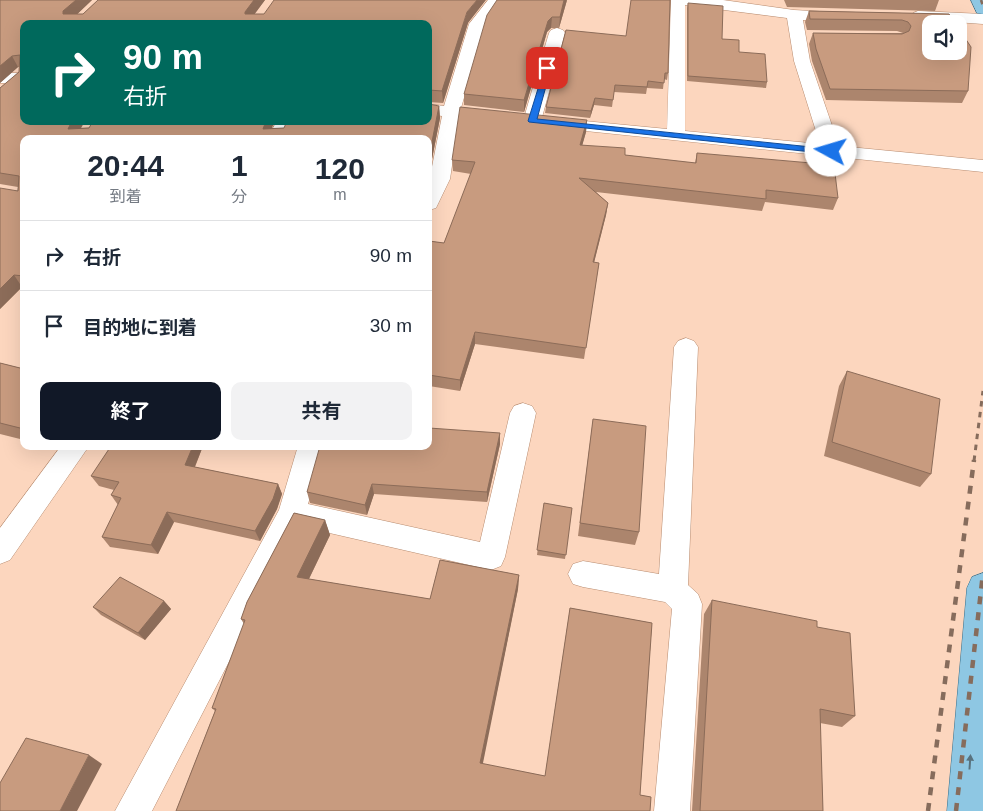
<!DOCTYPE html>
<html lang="ja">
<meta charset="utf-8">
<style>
:root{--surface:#fff;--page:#f2f2f3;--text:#1f2937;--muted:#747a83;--line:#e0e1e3;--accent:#111827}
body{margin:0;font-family:Arial,"Noto Sans JP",sans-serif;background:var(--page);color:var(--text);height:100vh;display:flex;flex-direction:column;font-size:19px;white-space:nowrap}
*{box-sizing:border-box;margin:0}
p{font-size:16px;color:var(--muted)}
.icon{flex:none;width:28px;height:28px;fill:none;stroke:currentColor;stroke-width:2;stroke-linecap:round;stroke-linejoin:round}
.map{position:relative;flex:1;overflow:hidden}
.panel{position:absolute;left:20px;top:135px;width:412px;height:315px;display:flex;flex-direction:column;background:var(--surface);border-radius:10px;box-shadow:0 5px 20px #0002}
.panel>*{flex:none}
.guide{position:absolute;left:20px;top:20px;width:412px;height:105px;border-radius:10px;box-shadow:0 5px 20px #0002;background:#00695c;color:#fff;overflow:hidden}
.controls{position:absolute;left:922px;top:15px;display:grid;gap:10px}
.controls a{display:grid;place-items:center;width:45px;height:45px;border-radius:10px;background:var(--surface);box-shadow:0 5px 20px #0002;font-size:25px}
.pin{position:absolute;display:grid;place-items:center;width:42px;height:42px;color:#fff;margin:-21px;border-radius:10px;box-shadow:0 2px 8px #0006}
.me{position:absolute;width:55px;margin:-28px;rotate:276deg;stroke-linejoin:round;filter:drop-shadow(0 0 4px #0008)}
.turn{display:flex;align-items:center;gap:18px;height:105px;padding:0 20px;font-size:22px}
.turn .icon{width:65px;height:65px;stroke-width:2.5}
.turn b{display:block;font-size:35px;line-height:42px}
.eta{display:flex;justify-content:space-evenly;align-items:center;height:85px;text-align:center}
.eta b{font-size:30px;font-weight:700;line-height:35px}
.cta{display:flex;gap:10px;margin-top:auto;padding:10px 20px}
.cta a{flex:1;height:58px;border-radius:10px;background:var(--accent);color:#fff;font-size:20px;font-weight:700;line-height:58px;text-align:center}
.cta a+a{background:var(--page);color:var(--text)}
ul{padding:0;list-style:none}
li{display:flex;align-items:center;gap:15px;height:70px;padding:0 20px;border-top:1px solid var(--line)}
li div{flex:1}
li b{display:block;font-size:19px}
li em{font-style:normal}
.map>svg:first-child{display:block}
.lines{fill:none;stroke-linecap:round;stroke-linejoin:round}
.minor-casing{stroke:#b88c70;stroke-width:1}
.primary-casing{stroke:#346c88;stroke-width:1}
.minor{fill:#fff;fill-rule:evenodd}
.primary{fill:#8ec7e3;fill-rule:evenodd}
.rail-far2{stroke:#866c5c;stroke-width:2.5;stroke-dasharray:4.5 4.5;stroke-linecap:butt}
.rail-far1{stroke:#866c5c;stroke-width:3;stroke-dasharray:5.5 5.5;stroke-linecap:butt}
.rail{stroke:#866c5c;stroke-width:4.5;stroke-dasharray:8 8;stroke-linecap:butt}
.wall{fill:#ac856d}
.shaded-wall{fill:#8c6c59}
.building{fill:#c89b7f;stroke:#8c6c59}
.oneway{fill:#59727e}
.route{fill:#1a73e8;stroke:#114b97}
</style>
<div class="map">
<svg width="983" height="811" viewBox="0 0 983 811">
<rect width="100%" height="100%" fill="#fcd6be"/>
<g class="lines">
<defs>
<g id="minor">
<polygon points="488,0 503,0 485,25 461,108 499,113 502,117 499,121 493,122 459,118 450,179 436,208 429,210 429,182 442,116 429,114 429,104 444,106 469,24"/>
<path d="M671,0H723L794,10L845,13L848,16L845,19L840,21L803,20L810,61L839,146L983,160V172L547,127L544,123L547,119L553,118L667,129ZM685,5L787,18L794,61L820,144L685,131Z"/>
<polygon points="918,11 983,14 983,24 913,19 910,16 913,13"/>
<polygon points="557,28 563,30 565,33 541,121 538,125 532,126 526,125 523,121 549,33 551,30"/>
<rect x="0" y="73" width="24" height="10"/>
<polygon points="277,121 295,121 285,139 267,139"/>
<polygon points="686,338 694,341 698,347 688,585 698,594 702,604 690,811 654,811 672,609 665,602 583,587 573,584 568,574 573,564 583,561 659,574 674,347 678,341"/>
<polygon points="523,403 532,406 536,413 505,557 501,566 491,570 299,526 152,811 115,811 279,510 298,446 324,446 308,504 480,542 510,413 514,406"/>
<polygon points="61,446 89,446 10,560 0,564 0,528"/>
</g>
<g id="primary">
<polygon points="971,0 983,0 983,14 977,13"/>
<polygon points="983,573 983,811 947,811 967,588 972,577"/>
</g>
</defs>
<!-- minor casing -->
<use href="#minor" class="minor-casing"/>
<!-- primary casing -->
<use href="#primary" class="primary-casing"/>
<!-- minor -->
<use href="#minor" class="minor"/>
<!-- primary -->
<use href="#primary" class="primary"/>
<!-- rail-far2 -->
<polyline class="rail-far2" points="981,0 983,6"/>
<!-- rail-far1 -->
<polyline class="rail-far1" points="974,461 983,391"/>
<!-- rail -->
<g class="rail">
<polyline points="928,811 974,460"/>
<polyline points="956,811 983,573"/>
</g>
</g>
<!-- wall -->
<g class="wall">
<polygon points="0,0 92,0 77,14 83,14 98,0 265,0 254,14 468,23 443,103 429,102 429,24 24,24 81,128 275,121 271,128 284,128 439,106 440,118 430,169 429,168 429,139 24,139 24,287 22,287 0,309 18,187 0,184 0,88 19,72 20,67 18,67 0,83"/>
<polygon points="567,0 559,28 551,28 547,32 524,112 464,105 464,94"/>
<polygon points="784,0 939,0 935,11 787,7"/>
<polygon points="688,3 722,39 739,52 767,82 766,88 687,81 687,8"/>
<polygon points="809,11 949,14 968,91 962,103 826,100 812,61 809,44 813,33 903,33 897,31 807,30 805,22"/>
<polygon points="566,30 668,73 667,80 664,79 663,89 647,88 646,94 614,92 612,107 594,105 590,118 545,113 546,107"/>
<polygon points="587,120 586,132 582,145 625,155 695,163 697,153 838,198 833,210 765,202 762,211 596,192 608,203 606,215 594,263 599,263 584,359 475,344 460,391 429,386 429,241 444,243 471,174 453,171 452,160"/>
<polygon points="0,363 24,369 24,440 0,434"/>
<polygon points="847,371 931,474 920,487 824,456 839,386"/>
<polygon points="593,419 639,532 635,545 578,536"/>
<polygon points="500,433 500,444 487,502 374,494 367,515 310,503 307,492"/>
<polygon points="203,446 195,467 278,484 282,494 277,509 260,541 174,522 158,554 110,547 102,537 118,505 111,495 114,490 99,486 91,476"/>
<polygon points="544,503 572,508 565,559 537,555"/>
<polygon points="294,513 325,520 330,535 309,579 430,599 440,560 519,575 518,589 482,764 545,776 570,608 652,623 640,795 651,797 650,811 176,811 215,711 212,708 244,624 241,619 247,602"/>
<polygon points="712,600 817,627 855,716 842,727 820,723 823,811 692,811 704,614"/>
<polygon points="164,601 171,609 145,640 101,615 93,607"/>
</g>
<!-- shaded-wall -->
<g class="shaded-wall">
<polygon points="76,0 92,0 68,23 63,14 63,11"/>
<polygon points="254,0 265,0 248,23 245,12"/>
<polygon points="477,0 486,0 468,23 443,103 442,91 467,12"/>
<polygon points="564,0 567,0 559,28 560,17"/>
<polygon points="552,17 551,28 547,32 524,112 524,100 548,21"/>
<polygon points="12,56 18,67 0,83 0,66"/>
<polygon points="595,98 594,105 590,118 591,111"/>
<polygon points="439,106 440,118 430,169 429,157"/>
<polygon points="587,120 586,132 579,157 580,145"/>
<polygon points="72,121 85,121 75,139 68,129"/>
<polygon points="266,121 275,121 267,139 263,129"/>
<polygon points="608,203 606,215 591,274 593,262"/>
<polygon points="14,275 22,287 0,309 0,289"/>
<polygon points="475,332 475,344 460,391 460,380"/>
<polygon points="500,433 500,444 487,502 487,492"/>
<polygon points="193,446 203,446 191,476 185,465"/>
<polygon points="278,484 282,494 277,509 260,541 255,531"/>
<polygon points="372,484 374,494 367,515 365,505"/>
<polygon points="167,512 174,522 158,554 151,545"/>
<polygon points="325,520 330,535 303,591 297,577"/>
<polygon points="519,575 518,589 481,773 480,763"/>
<polygon points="164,601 171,609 145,640 138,633"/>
<polygon points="89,755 102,764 77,811 60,811"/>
</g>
<!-- building -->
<g class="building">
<polygon points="0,0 76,0 63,11 63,14 83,14 98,0 254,0 245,12 245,14 264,14 274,0 477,0 467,12 442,91 429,90 429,24 24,24 24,121 72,121 68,129 89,128 93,121 266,121 263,129 284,128 287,121 429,121 429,104 439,106 429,157 429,139 24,139 24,276 14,275 0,289 0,188 18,191 19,176 0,173 0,88 19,72 20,55 12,56 0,66"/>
<polygon points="497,0 564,0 560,17 552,17 548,21 524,100 464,94 487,15"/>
<polygon points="631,0 670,0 668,73 665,73 664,83 648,81 647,87 615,85 613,100 595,98 591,111 546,107 566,30 626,36"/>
<polygon points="688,3 723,6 722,39 739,40 739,52 765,54 767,82 688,76"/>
<polygon points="809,11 949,14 956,24 931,24 931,51 959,51 959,29 971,47 968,91 830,89 816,49 813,33 902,34 909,31 911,26 908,22 902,20 810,19"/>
<polygon points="460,107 587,120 580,145 625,148 625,155 696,163 697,153 834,165 838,198 766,190 766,199 579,178 608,203 593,262 599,263 586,348 475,332 460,380 429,375 429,241 444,243 475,162 452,160"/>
<polygon points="0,363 24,369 24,429 0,423"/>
<polygon points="847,371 940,399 931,474 832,442"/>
<polygon points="593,419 646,426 639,532 580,523"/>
<polygon points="429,428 500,433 487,492 372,484 365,505 307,492 320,446 429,446"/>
<polygon points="111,446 193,446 185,465 278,484 273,499 255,531 167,512 151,545 102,537 121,498 111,495 119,482 91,476"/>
<polygon points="544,503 572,508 566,555 537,550"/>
<polygon points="294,513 325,520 297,577 430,599 440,560 519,575 480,763 545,776 570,608 652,623 640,795 651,797 650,811 176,811 216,709 212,708 245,620 241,619 247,602"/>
<polygon points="120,577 164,601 138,633 93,607"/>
<polygon points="712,600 817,621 817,627 850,633 855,716 820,709 823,811 700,811"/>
<polygon points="26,738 89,755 60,811 0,811 0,783"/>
</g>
<!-- one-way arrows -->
<defs><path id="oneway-solid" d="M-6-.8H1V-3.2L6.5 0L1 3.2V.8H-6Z" transform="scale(1.25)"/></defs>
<use class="oneway" href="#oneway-solid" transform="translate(970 762) rotate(-86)"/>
<!-- route -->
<polygon class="route" points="545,66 551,68 537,119 831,149 835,151 831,154 529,122 528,121"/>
</svg>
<div class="controls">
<a><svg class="icon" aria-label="sound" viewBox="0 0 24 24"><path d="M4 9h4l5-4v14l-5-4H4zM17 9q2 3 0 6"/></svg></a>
</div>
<div class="pin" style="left:547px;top:68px;background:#d93025"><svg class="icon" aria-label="arrive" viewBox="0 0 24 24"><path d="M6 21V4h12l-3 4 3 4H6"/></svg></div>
<svg class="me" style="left:831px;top:151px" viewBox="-20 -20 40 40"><circle r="19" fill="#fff"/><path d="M0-13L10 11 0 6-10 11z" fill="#1a73e8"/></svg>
<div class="guide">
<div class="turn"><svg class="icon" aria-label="right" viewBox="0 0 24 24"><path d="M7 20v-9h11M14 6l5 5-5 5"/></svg><div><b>90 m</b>右折</div></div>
</div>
<section class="panel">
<div class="eta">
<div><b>20:44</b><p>到着</p></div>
<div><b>1</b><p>分</p></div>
<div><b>120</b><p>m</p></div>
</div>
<ul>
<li><svg class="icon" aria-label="right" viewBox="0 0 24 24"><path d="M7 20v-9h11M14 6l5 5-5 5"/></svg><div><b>右折</b></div><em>90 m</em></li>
<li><svg class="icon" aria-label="arrive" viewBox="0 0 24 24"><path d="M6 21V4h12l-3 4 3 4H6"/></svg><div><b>目的地に到着</b></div><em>30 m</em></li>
</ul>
<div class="cta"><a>終了</a><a>共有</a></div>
</section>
</div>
